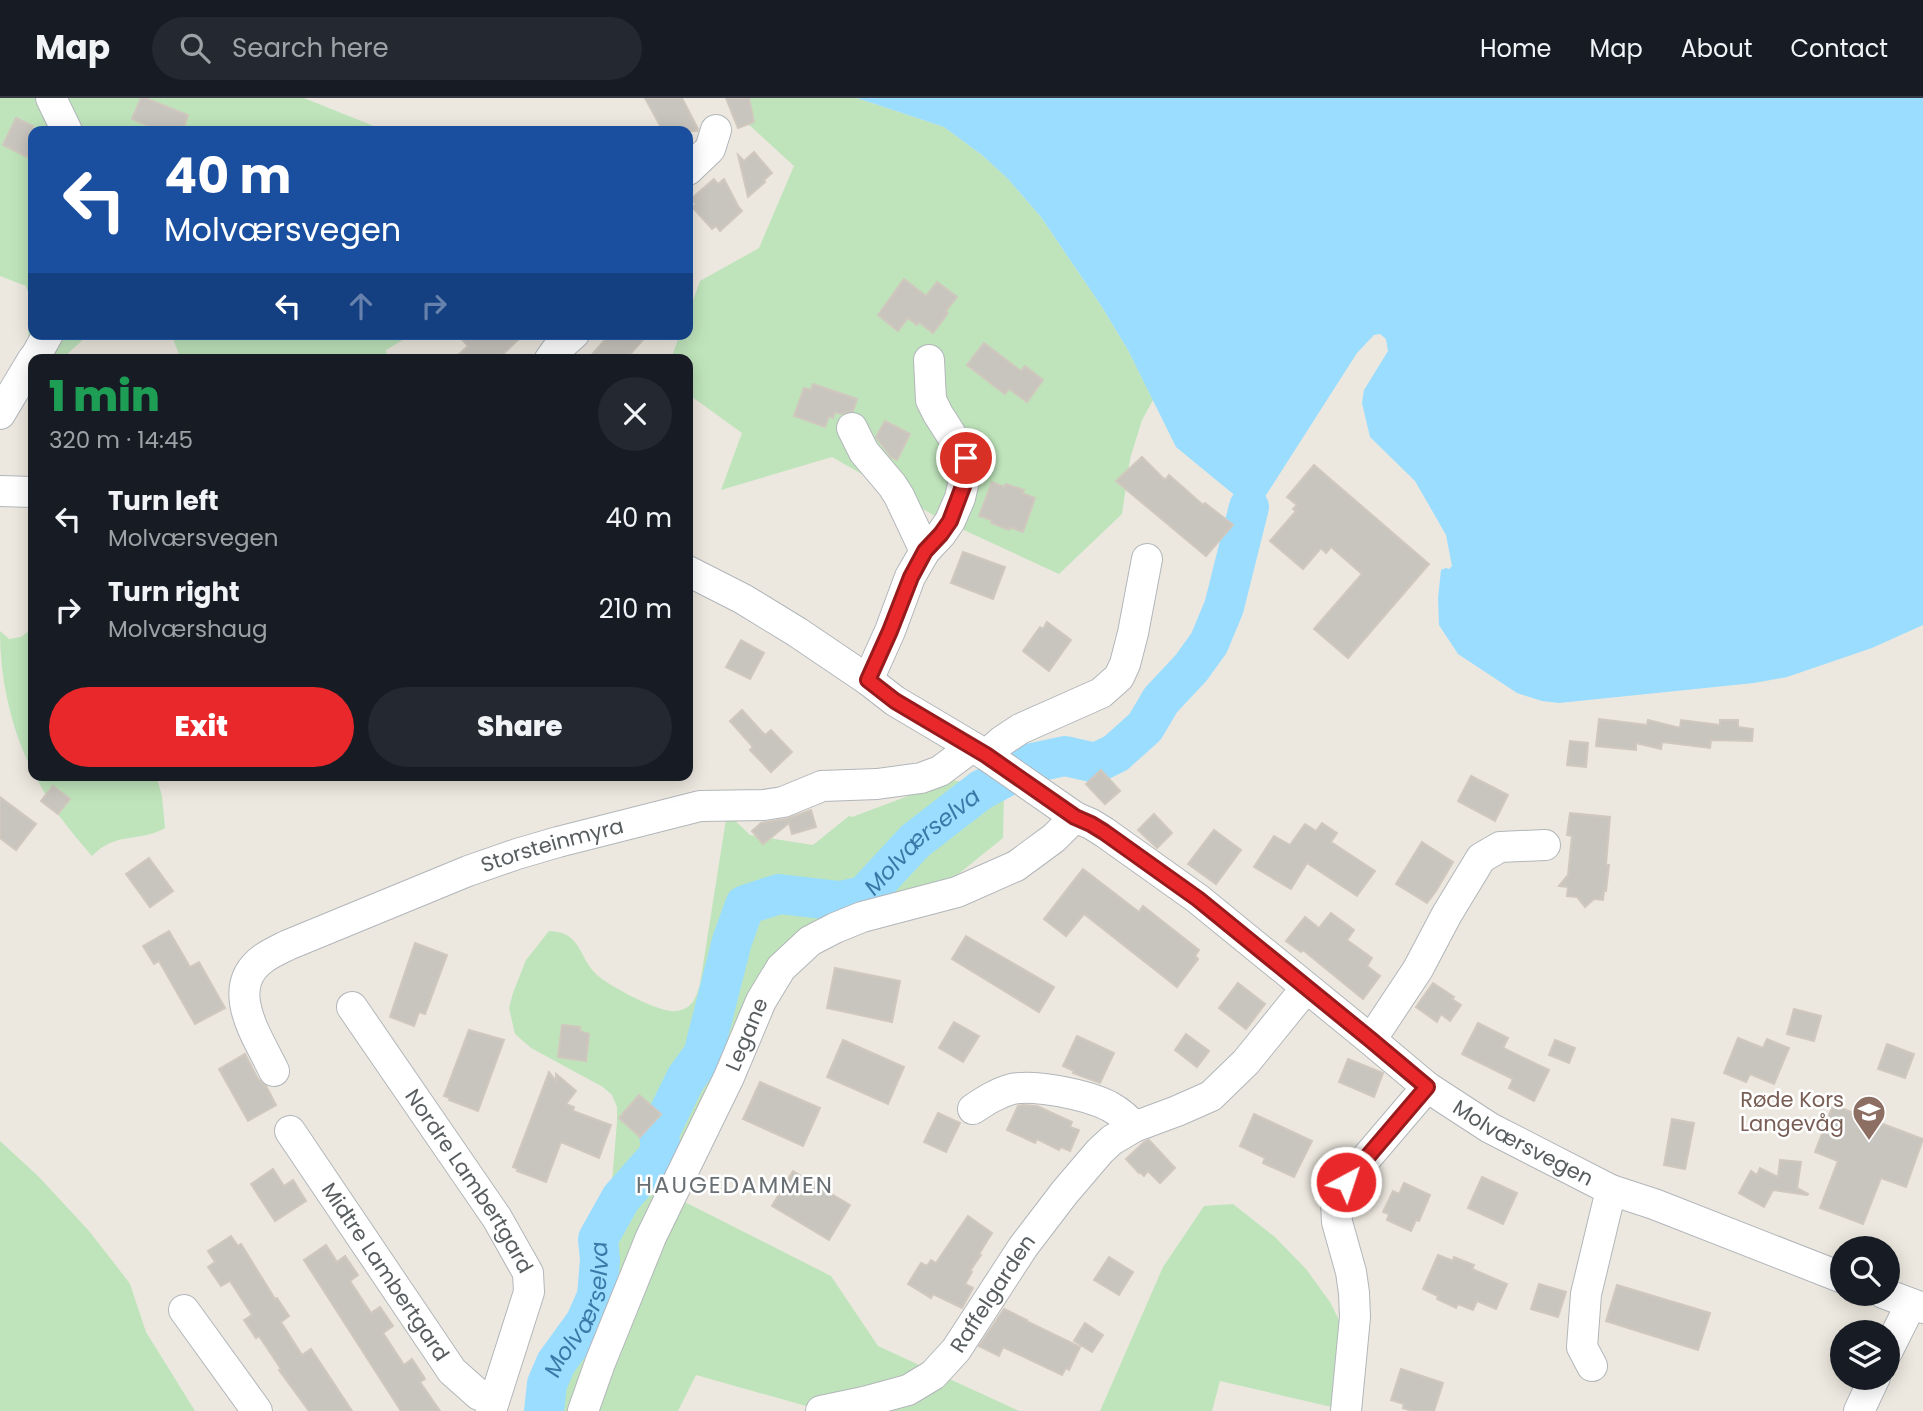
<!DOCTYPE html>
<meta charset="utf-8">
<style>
:root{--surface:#171b24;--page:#242831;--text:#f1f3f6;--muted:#9ea1a6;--line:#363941;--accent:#e9282b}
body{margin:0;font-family:Poppins,sans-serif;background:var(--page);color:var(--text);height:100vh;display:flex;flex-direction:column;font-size:26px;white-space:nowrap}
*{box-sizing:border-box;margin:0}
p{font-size:23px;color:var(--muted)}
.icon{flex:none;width:38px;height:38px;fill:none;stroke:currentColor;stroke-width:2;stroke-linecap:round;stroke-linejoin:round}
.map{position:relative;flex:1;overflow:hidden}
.sheet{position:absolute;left:28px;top:256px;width:665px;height:427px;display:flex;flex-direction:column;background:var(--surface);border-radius:14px;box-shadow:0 4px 18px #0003}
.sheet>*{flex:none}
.hud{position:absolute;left:28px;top:28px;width:665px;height:214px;border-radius:14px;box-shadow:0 4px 18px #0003;background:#1a4fa0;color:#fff;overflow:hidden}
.buttons{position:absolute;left:1830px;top:1138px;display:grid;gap:14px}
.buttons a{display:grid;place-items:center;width:70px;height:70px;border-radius:50%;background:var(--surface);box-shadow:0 4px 18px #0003;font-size:35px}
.pin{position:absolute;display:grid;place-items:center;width:60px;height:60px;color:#fff;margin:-30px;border:4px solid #fff;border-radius:50%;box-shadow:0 2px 7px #0007}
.me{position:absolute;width:77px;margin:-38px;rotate:40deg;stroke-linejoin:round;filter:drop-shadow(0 0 5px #0008)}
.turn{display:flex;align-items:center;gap:24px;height:147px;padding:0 21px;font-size:32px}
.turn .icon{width:91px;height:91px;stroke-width:2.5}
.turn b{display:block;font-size:49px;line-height:60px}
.lanes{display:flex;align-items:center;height:66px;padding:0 21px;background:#0003;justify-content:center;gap:35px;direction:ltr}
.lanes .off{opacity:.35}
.round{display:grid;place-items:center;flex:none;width:74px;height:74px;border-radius:37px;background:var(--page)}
.summary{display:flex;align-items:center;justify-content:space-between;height:119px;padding:0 21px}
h1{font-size:42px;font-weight:800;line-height:52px;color:#1e9e55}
.button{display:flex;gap:14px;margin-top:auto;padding:14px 21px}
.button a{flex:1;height:80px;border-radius:42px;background:var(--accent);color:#fff;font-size:28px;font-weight:800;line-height:80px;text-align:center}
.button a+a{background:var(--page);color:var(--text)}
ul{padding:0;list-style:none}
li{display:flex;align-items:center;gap:21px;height:91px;padding:0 21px}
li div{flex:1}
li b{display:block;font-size:26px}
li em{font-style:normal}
header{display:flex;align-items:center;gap:42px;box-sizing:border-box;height:98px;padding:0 35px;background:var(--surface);border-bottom:2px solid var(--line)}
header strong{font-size:33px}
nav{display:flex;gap:38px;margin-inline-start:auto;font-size:24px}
.search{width:490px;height:63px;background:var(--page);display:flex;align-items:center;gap:18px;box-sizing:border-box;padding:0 24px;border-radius:38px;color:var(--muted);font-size:26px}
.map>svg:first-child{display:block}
.green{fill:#bfe4bb}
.water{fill:#9bddff}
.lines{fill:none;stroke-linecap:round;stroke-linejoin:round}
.river{stroke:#9bddff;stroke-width:40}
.building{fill:#c8c5be;stroke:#d0c8be;stroke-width:2}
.minor-casing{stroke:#b2b6ba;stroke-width:32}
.minor{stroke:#fff;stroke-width:30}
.route-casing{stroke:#971a1c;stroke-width:18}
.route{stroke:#e9282b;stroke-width:12}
.labels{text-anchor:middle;stroke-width:5;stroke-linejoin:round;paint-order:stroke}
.street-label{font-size:21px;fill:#585d60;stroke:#fff}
.education-label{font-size:21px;fill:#785e54;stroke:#fff;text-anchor:end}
.water-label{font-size:23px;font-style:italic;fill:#3879a7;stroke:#fff}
.neighbourhood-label{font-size:23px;letter-spacing:2px;fill:#696f72;stroke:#fff}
</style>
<header>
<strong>Map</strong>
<div class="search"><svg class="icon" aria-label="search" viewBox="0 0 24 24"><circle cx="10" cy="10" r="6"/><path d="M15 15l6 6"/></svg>Search here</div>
<nav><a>Home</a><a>Map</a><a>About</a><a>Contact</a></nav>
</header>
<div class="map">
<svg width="1923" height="1313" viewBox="0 0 1923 1313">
<rect width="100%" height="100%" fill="#ece8df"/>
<!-- green -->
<g class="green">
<polygon points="0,0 304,0 386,33 33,33 33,236 89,236 62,261 35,261 28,244 29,198 26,188 0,178"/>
<polygon points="727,0 857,0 944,29 982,57 1007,80 1041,119 1102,209 1128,252 1153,302 1142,322 1130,361 1122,416 1059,476 942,422 832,359 721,392 742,335 688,296 688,261 671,261 680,236 688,236 688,216 700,183 759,150 794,68 746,24"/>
<polygon points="171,236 413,236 386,252 387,261 181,261"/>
<path d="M33,530V675C11,630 0,583 0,533L9,541L21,539Z"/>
<path d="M35,677H156L162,698L165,730C139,745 116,733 92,758C69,732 50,708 35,677Z"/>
<path d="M951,682L1004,691L1003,740L931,798L829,822L709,990L657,1090L831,1178L878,1248L1019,1313H824L696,1277L678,1313H557L597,1156L612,1083L617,1024V1009L612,997L603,989L531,950L515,936L509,910L513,895L526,862L549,833C580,834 577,854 594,874C604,886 655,912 671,913C677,914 687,911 691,906C696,901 698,892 700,886L727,715L750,737L813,747L849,718L852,719Z"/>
<polygon points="0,1043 39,1079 89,1133 121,1174 130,1186 146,1234 195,1313 0,1313"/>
<polygon points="1233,1106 1275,1139 1306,1171 1330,1204 1347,1238 1336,1310 1220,1283 1212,1313 1100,1313 1163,1169 1204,1108"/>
</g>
<!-- water -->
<polygon class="water" points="857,0 1923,0 1923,527 1872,550 1787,579 1754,585 1559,605 1542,603 1517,595 1458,556 1439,527 1438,500 1441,472 1446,470 1449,471 1452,468 1446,437 1415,383 1370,339 1362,305 1364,292 1388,253 1386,241 1380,236 1374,237 1357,255 1254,416 1249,409 1176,349 1128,252 1102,209 1041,119 1007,80 982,57 944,29"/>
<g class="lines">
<!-- river -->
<path class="river" id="s1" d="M544,1313L547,1286L556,1265L585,1225L597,1198L600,1162L598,1141L621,1100L661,1055L659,1035L686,980L703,957L732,843L745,807L779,796L840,803L864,798L915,743L981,692L1032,665L1065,658L1096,665L1116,655L1145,629L1161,602L1191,570L1209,545L1224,509L1249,409"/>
</g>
<!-- building -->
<g class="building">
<polygon points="141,0 145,0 188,17 184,29 170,33 161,33 132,21"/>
<polygon points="645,0 682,0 698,31 697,33 663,33"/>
<polygon points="726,0 749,0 754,24 738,30"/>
<polygon points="16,20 33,28 33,62 3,47"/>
<polygon points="754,54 772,75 764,82 765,84 748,99 738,57 744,63"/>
<polygon points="714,81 718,86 724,81 738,108 742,113 720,133 716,128 712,131 692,109 696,106 691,101"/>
<polygon points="904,181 926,198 937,184 957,199 946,213 948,215 933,235 919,224 917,227 908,220 898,233 878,217"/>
<polygon points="457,236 524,236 498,261 454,261 468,248"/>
<polygon points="610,236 648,236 626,261 588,261"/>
<polygon points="984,245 1021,273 1025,268 1043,282 1027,304 1009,291 1005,296 967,267"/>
<polygon points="813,286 857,301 853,313 842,316 835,314 833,320 829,318 825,329 794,318 804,290 811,292"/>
<polygon points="885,323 910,336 897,362 891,359 876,339"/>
<polygon points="1142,359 1165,382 1169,377 1203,407 1205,405 1233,427 1206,458 1116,383"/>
<polygon points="1314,367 1429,466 1348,560 1314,531 1362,476 1331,449 1326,455 1321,450 1303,471 1270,443 1296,413 1293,411 1297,407 1287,399"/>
<polygon points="992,384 1004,389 1006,386 1024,392 1022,395 1035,400 1023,434 1010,429 1009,432 991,425 992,422 979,418"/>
<polygon points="963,454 1005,469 993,501 951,485"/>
<polygon points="1047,524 1071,542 1049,573 1023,553 1040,529 1043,531"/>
<polygon points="741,542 764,555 750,581 726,569"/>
<polygon points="742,612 765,637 771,632 792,654 771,674 750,652 753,649 730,623"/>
<polygon points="1599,621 1647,627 1648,622 1680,630 1681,622 1720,627 1720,622 1738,622 1738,629 1753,631 1752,643 1711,642 1710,650 1662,644 1661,651 1636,645 1636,652 1596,648"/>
<polygon points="1570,643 1588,645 1586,669 1567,667"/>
<polygon points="1101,672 1120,693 1105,706 1086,686"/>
<polygon points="1471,678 1508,697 1495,723 1458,703"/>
<polygon points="53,688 70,701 58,716 41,703"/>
<polygon points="0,699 36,726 16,752 0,740"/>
<polygon points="811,712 816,729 792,736 789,725 763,746 752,733 761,725 786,721"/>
<polygon points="1570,715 1610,719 1606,767 1609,767 1606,793 1604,793 1603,802 1594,801 1585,809 1577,799 1567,798 1568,789 1559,788 1568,777 1572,738 1567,737"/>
<polygon points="1154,716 1172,735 1157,750 1138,732"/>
<polygon points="1322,725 1337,735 1331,744 1375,773 1357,798 1307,765 1291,791 1254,769 1274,738 1290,747 1305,726 1316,733"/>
<polygon points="1214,732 1241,752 1216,786 1188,766"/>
<polygon points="1422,744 1453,764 1436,793 1427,805 1396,786"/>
<polygon points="149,760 173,793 150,809 126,776"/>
<polygon points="1083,771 1139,814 1143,808 1199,852 1195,858 1198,861 1177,889 1084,816 1066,838 1044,821"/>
<polygon points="1331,815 1354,832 1347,842 1372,860 1367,868 1380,878 1363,901 1303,852 1301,854 1286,843 1305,819 1319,830"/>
<polygon points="169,833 190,869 199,864 225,910 195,926 159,863 154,866 143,848"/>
<polygon points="966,838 1054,889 1039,914 952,861"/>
<polygon points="415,845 447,857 425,916 419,914 414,928 390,919"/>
<polygon points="835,870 900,883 892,924 827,910"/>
<polygon points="1238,885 1265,906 1246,931 1219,910"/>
<polygon points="1433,885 1454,899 1452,901 1461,907 1450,923 1441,916 1437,924 1416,909"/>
<polygon points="1794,911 1821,918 1814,943 1787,936"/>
<polygon points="954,924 979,938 963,964 939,950"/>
<polygon points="1478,925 1508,940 1503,950 1549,972 1534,1003 1509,990 1513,981 1462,956"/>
<polygon points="562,927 580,929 580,933 589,936 586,963 558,959"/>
<polygon points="469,932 504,942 478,1013 449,1002 450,1000 444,998"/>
<polygon points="1186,936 1209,953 1197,969 1175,952"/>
<polygon points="1077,938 1114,955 1100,985 1073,975 1074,973 1063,968"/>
<polygon points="1738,940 1763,950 1767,941 1789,950 1774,986 1750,976 1746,984 1724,975"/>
<polygon points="843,942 904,969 888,1006 827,979"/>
<polygon points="1555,942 1575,950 1569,965 1549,957"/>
<polygon points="1887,946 1914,956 1905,980 1878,971"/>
<polygon points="245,956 258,981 266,988 276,1007 248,1023 219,971"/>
<polygon points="1348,961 1383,975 1374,999 1339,984"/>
<polygon points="549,974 556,983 556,976 576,993 566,1006 574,1009 573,1013 611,1027 599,1060 561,1044 546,1084 517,1073 518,1071 513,1069"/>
<polygon points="760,984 820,1010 803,1048 743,1021"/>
<polygon points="639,997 661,1016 640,1039 619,1020"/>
<polygon points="1023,1007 1037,1008 1072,1024 1070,1029 1079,1032 1070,1053 1061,1049 1059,1052 1037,1041 1035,1045 1007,1032 1018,1008"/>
<polygon points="1833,1007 1923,1041 1906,1089 1881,1080 1863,1126 1820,1110 1838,1063 1815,1054"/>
<polygon points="938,1015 960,1025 946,1054 924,1044"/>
<polygon points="1254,1016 1312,1043 1294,1079 1263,1065 1265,1060 1240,1048"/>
<polygon points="1672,1021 1694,1025 1685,1071 1664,1067"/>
<polygon points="1149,1042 1175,1070 1160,1085 1148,1073 1144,1078 1140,1074 1139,1075 1126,1061 1144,1044"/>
<polygon points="1780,1062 1801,1064 1797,1090 1808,1096 1807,1097 1773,1092 1764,1109 1739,1095 1751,1073 1757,1077 1760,1070 1778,1079"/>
<polygon points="273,1071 284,1088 293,1082 306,1103 275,1123 251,1086"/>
<polygon points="793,1073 850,1107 829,1142 772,1108"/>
<polygon points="1482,1079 1517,1095 1503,1126 1468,1110"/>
<polygon points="1404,1085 1430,1097 1419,1123 1416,1122 1411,1133 1387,1122 1389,1116 1383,1114 1393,1093 1399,1096"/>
<polygon points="968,1118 992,1135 979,1156 981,1157 970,1173 972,1174 965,1186 973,1190 962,1210 933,1196 931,1200 908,1186 921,1165 927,1168 931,1162 936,1165"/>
<polygon points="231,1138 238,1148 241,1146 275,1201 277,1200 289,1218 281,1224 302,1257 311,1251 352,1313 309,1313 279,1272 281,1271 259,1238 256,1240 244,1222 252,1217 230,1183 221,1188 208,1169 215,1164 208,1153"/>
<polygon points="326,1147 337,1164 345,1158 358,1177 350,1183 371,1215 380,1209 393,1228 383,1235 404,1267 412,1261 425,1281 420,1284 440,1313 401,1313 304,1162"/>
<polygon points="1438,1157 1453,1163 1454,1159 1474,1167 1472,1171 1507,1186 1496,1211 1477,1203 1473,1212 1458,1206 1456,1210 1437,1201 1438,1198 1423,1191"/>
<polygon points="1109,1159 1133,1174 1119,1197 1094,1182"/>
<polygon points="1539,1186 1566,1194 1558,1219 1531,1211"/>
<polygon points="1617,1187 1710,1215 1698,1252 1606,1223"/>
<polygon points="1004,1211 1027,1222 1026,1223 1080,1249 1069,1272 1066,1270 1062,1277 1003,1249 999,1258 979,1248"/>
<polygon points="1085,1225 1103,1237 1092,1254 1074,1243"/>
<polygon points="1401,1271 1443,1285 1434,1313 1412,1313 1403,1310 1404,1306 1391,1302"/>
</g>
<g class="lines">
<defs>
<g id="minor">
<polyline points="51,0 67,33"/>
<polyline points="688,72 710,51 716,32"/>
<polyline points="34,261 48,236"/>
<polyline points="550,261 558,250 574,236"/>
<polyline points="0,316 33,261"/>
<polyline points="852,330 864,354 892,387 899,398 925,453"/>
<polyline points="0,393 33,394"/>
<path id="s2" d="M688,473L743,501L797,534L868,582L895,603L986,657L1075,719L1091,726L1104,734L1198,801L1371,942L1427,989L1490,1030L1611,1092L1654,1106L1843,1180"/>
<polyline points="868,582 890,533 910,479 925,453 941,436 950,423 960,400 966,374 966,360 938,316 931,302 929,262"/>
<polyline points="986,657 1002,643 1020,631 1101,595 1119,579 1125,566 1133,535 1147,461"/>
<path id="s3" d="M352,909L497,1120L528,1175L529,1194L491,1313"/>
<polyline points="1371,942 1418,871 1447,816 1481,760 1500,749 1545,747"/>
<path id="s4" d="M274,973C258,939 222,890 264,860C271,855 280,851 288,847L468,773L517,756L558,744L700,708L764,707L783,704L822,688L877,686L921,680L940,673L972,649"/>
<path d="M973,1011C985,1003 997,995 1012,991C1035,986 1087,997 1109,1008C1118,1013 1128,1021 1134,1029"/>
<path id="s5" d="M290,1033L452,1273L479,1297L494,1301"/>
<polyline points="1883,1195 1923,1210"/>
<polyline points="184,1212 257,1313"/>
<polyline points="1888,1252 1911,1206"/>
<polyline points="1592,1268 1582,1249 1586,1196 1611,1092"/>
<path id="s6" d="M583,1313L600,1265L651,1139L729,979L761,903L781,870L810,843L835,830L862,819L957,794L1016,768L1054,740L1075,719"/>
<path id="s7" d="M821,1313L864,1304L908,1292L933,1277L956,1252L1023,1149L1065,1094L1100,1053L1112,1042L1134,1029L1177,1013L1211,998L1246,964L1306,890"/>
<polyline points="1346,1313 1355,1219 1354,1195 1351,1174 1337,1124 1336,1105 1346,1084 1427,989"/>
<polyline points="1859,1313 1875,1279"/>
</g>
</defs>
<!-- minor casing -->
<use href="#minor" class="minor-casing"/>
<!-- minor -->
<use href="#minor" class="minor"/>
</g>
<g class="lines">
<defs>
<polyline id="route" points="966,360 965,383 950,423 941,436 925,453 911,479 890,533 868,582 895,603 986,657 1075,719 1091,726 1104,734 1198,801 1371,942 1427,989 1346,1084"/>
</defs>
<!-- route casing -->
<use href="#route" class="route-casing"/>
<!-- route -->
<use href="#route" class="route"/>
</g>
<!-- icons -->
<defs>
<symbol id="school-pin" viewBox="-11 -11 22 30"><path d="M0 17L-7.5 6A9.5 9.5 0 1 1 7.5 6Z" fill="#8d6e63" stroke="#fff"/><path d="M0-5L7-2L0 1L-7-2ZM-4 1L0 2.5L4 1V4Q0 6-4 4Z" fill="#fff"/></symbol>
</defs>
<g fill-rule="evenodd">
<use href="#school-pin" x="1850" y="995" width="38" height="52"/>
</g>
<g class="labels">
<!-- street labels -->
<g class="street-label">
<text dy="7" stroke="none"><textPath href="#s4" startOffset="436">Storsteinmyra</textPath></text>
<text dy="7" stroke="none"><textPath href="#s6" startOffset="411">Legane</textPath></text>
<text dy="7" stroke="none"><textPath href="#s2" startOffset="1015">Molværsvegen</textPath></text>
<text dy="7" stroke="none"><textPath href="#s3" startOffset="210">Nordre Lambertgard</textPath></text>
<text dy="7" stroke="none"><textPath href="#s5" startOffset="170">Midtre Lambertgard</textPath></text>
<text dy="7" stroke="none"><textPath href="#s7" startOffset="220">Raffelgarden</textPath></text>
</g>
<!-- education labels -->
<g class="education-label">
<text x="1844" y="1009">Røde Kors<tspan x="1844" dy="24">Langevåg</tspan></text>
</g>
<!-- water labels -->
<g class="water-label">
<text dy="8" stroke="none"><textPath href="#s1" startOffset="761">Molværselva</textPath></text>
<text dy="8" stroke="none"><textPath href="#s1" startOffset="110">Molværselva</textPath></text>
</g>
<!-- neighbourhood labels -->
<g class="neighbourhood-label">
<text x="735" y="1095">HAUGEDAMMEN</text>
</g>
</g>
</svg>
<div class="buttons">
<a><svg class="icon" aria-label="search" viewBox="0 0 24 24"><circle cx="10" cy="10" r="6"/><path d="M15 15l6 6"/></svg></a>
<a><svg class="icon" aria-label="layers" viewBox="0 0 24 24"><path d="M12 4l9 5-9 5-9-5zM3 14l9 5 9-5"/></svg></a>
</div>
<div class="pin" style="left:966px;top:360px;background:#d93025"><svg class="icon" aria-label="arrive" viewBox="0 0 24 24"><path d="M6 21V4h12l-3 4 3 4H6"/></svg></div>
<svg class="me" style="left:1346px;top:1084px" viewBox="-20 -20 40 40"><circle r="17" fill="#e9282b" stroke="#fff" stroke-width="3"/><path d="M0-11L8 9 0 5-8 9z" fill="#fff"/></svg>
<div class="hud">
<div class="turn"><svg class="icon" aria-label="left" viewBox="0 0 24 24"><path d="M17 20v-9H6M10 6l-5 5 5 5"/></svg><div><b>40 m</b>Molværsvegen</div></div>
<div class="lanes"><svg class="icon" aria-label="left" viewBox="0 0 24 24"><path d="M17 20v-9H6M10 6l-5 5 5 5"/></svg><svg class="icon off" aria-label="ahead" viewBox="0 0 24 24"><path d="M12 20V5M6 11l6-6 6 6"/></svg><svg class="icon off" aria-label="right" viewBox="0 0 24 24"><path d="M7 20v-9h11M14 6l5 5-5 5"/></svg></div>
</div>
<section class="sheet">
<div class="summary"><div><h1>1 min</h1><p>320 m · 14:45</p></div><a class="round"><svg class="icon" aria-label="close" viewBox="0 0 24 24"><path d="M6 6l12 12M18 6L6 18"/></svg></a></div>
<ul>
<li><svg class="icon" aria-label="left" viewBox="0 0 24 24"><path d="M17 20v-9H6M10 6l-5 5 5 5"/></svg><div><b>Turn left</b><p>Molværsvegen</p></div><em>40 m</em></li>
<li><svg class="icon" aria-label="right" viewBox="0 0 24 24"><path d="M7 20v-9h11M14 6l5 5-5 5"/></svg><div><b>Turn right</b><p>Molværshaug</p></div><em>210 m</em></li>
</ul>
<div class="button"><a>Exit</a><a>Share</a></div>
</section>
</div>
